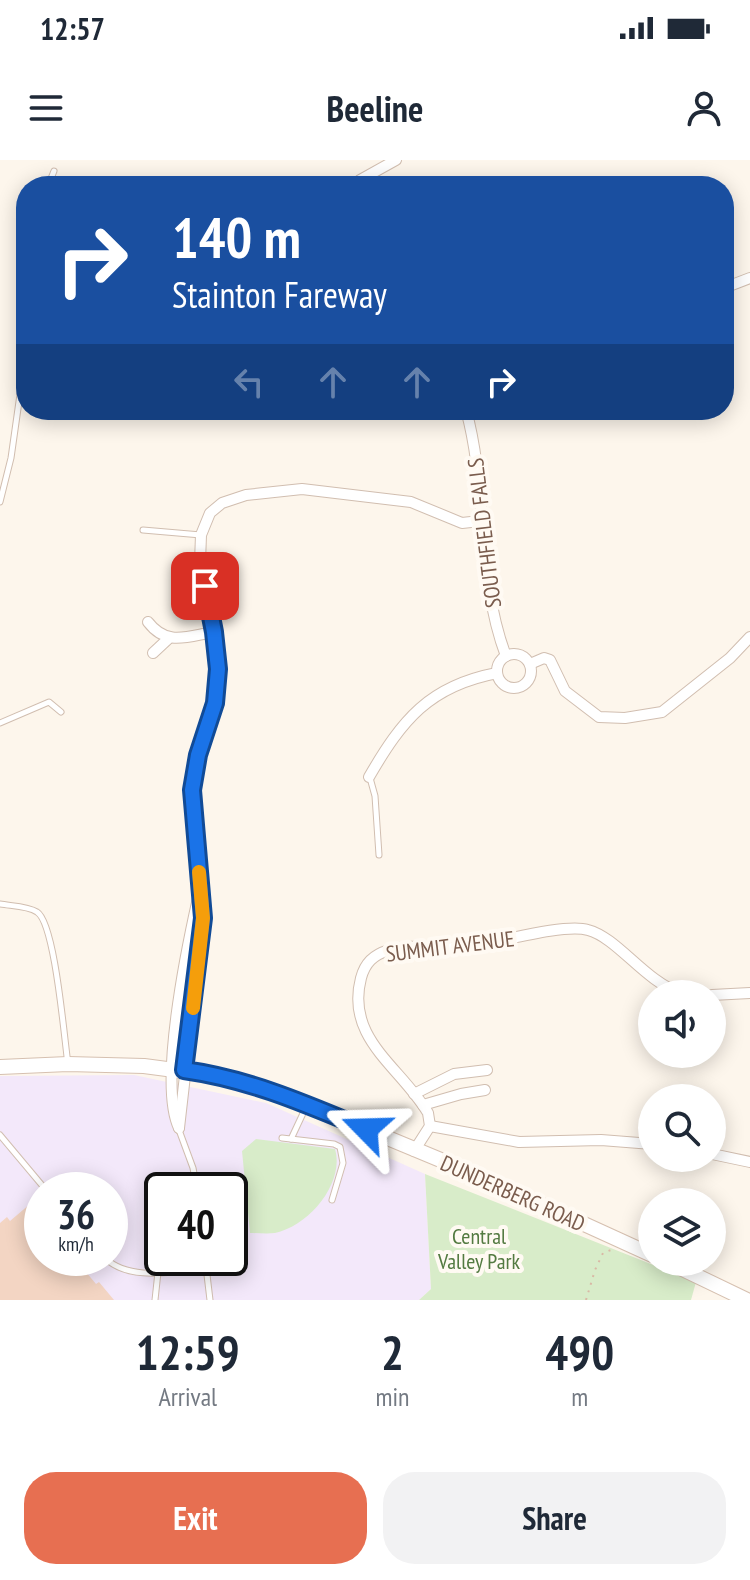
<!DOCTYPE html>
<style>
:root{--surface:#fff;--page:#f2f2f3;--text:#1f2937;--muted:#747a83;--accent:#e76f51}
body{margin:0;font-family:"PT Sans Narrow",sans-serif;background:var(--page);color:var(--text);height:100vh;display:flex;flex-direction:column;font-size:30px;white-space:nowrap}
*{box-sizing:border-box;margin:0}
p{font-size:26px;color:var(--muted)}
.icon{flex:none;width:44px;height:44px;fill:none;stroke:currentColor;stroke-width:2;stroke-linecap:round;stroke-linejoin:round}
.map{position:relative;height:1140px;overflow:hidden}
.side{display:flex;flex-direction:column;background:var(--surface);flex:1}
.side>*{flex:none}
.guide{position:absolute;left:16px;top:16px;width:718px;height:244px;border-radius:32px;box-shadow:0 4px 20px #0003;background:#1a4fa0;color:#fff;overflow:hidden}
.fabs{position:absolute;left:638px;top:820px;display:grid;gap:16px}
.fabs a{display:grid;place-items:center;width:88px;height:88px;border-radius:50%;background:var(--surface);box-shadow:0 4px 20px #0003;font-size:40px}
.speed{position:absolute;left:24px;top:1012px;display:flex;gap:16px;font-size:40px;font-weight:700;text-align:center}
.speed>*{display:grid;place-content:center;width:104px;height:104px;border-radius:50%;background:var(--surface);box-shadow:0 4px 20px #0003;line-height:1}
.speed small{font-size:20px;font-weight:400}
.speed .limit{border:4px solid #111;border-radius:12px;background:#fff;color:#111}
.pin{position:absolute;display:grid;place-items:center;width:68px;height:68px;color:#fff;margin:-34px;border-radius:16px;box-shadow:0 4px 12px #0006}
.me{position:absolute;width:88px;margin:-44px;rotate:292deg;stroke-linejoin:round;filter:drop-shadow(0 0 6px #0008)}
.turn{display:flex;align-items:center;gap:28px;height:168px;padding:0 24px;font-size:36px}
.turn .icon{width:104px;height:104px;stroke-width:2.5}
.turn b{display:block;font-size:56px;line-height:68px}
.lanes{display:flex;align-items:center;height:76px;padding:0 24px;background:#0003;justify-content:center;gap:40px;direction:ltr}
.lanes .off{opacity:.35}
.eta{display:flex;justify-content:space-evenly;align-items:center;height:136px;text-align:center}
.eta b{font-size:48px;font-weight:700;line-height:56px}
.action{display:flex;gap:16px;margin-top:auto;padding:16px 24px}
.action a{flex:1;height:92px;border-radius:32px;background:var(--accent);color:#fff;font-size:32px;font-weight:700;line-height:92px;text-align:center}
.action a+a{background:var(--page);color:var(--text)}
.status{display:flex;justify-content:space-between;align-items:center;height:56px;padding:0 40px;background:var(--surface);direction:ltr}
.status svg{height:22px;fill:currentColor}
header{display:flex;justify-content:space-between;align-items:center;height:104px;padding:0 24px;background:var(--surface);font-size:36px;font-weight:700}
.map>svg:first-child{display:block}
.education{fill:#f3e8fa;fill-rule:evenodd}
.green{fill:#d8ecc9}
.building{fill:#f3d5c3}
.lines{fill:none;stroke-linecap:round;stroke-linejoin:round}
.lane-casing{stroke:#d1beb0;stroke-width:7}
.street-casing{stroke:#d1beb0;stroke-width:12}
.secondary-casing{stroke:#d6c0b0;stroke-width:16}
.path{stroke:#d9b8a5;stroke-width:2;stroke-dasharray:2 6;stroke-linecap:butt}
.lane{stroke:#fff;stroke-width:5}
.street{stroke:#fff;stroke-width:10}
.secondary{stroke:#fff;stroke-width:14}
.route-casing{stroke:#114b97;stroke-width:20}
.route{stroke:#1a73e8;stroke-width:14}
.slow{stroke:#f59e0b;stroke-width:14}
.labels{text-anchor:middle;stroke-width:8;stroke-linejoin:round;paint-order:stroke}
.street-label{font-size:22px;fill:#7a5c4d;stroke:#fffaf3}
.park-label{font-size:22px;fill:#537a41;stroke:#fffaf3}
</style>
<div class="status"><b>12:57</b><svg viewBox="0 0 49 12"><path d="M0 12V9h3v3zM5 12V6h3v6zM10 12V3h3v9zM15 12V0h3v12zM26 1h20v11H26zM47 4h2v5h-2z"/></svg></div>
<header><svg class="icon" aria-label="menu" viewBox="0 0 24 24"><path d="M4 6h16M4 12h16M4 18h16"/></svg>Beeline<svg class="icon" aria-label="person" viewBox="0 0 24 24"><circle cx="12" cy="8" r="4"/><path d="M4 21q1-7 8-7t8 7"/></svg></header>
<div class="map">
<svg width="750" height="1140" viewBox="0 0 750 1140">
<rect width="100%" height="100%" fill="#fdf6ec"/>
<!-- education -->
<path class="education" d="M134,915L266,943L425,1014L431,1129L419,1140H0V916ZM42,1030H110V1098H42ZM162,1030H230V1098H162Z"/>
<!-- green -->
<g class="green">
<path d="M256,979L335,989C345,1023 309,1066 275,1073C267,1074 258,1073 250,1073L242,991Z"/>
<polygon points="425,1014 696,1122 691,1140 419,1140 431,1129"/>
</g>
<!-- building -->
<polygon class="building" points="30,1044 42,1059 42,1098 90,1098 95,1104 86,1112 96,1124 99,1122 114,1140 0,1140 0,1063 7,1057 10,1061"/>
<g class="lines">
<defs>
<g id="lane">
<polyline points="48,26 54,11"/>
<polyline points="0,342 11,298 26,192"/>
<polyline points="143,370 201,375"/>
<polyline points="0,563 49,542 61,552"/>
<polyline points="370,618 375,636 379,695"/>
<path d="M0,744C11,746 28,746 37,752C55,763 64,877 68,904"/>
<polyline points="179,970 193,1008 197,1030"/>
<polyline points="0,975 46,1030"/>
<polyline points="282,978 334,984 340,987 343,1003 332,1040"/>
<polyline points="291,979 306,947"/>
<path d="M105,1098C130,1122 175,1111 206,1109"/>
<polyline points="205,1098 210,1140"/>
<polyline points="155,1140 158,1112"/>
</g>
<g id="street">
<polyline points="355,26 360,20 396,0"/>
<polyline points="724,128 750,118"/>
<path d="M466,250C488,329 476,417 506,496"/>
<path d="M148,462C167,487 188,476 214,472"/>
<polyline points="153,493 168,479"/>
<circle cx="514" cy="511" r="17"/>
<polyline points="530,504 544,498 550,500 565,531 599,557 625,558 662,552 730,498 750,477"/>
<path d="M369,617C402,560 429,526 497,513"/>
<polyline points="712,835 750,833"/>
<polyline points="414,934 454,914 487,910"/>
<polyline points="423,945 461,934 485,930"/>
<polyline points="430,966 519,982 601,980 652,984"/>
<polyline points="179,968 203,758 192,630 198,595 215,543 218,509 214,472 200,402 201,375 210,353 222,343 246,335 302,329 411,342 462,363 480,361"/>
<path d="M179,968C158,925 187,787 198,738"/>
<path d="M414,991L430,966L428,953C401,907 345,879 361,818C365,803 373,795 389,790C414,783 442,790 468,787C496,783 564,763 588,770C618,778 644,821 682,834"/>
<polyline points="712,994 750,1002"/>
</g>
<g id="secondary">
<polyline points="0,907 68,904 144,906 227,917 268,929 366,969 472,1013 652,1095"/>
<polyline points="668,1102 747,1140"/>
</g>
</defs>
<!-- lane casing -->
<use href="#lane" class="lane-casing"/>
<!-- street casing -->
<use href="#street" class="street-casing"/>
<!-- secondary casing -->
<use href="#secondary" class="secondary-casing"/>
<!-- path -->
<polyline class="path" points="586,1140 595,1110 603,1093 611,1090"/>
<!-- lane -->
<use href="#lane" class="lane"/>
<!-- street -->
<use href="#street" class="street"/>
<!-- secondary -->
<use href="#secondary" class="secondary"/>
</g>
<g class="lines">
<defs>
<path id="route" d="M205,426L214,472L218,509L215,543L198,595L192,630L203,758L184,910C249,919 306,944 366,969"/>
</defs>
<!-- route casing -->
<use href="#route" class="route-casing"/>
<!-- route -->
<use href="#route" class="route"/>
<!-- slow -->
<polyline class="slow" points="193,848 203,758 199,712"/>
</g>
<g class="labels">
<!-- street labels -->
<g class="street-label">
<text transform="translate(484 373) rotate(-97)" y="8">SOUTHFIELD FALLS</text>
<text transform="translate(450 786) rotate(-7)" y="8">SUMMIT AVENUE</text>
<text transform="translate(513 1033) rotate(24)" y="8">DUNDERBERG ROAD</text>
</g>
<!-- park labels -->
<g class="park-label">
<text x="479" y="1084">Central<tspan x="479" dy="25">Valley Park</tspan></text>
</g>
</g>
</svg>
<div class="fabs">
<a><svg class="icon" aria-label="sound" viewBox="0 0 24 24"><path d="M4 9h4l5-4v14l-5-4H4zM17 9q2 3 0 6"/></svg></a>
<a><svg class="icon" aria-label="search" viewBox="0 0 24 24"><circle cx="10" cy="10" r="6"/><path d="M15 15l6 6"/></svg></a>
<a><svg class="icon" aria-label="layers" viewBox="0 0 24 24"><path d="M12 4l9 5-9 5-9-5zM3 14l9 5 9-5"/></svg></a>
</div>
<div class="speed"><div>36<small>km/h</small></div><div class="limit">40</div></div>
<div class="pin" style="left:205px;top:426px;background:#d93025"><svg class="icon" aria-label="arrive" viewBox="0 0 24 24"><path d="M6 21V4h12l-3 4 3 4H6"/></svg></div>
<svg class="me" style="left:366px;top:969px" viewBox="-20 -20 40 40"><path d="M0-17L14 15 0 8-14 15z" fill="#1a73e8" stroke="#fff" stroke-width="4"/></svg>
<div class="guide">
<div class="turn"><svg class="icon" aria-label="right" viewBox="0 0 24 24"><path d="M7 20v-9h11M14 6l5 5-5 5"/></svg><div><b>140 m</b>Stainton Fareway</div></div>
<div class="lanes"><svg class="icon off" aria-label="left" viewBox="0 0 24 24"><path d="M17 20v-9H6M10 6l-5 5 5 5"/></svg><svg class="icon off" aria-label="ahead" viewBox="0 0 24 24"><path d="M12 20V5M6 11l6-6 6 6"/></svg><svg class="icon off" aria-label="ahead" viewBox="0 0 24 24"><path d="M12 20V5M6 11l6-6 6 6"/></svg><svg class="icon" aria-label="right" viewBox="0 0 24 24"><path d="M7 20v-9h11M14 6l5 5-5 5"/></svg></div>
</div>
</div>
<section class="side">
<div class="eta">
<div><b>12:59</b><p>Arrival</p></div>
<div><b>2</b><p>min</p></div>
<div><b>490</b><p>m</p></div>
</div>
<div class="action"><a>Exit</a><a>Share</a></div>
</section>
